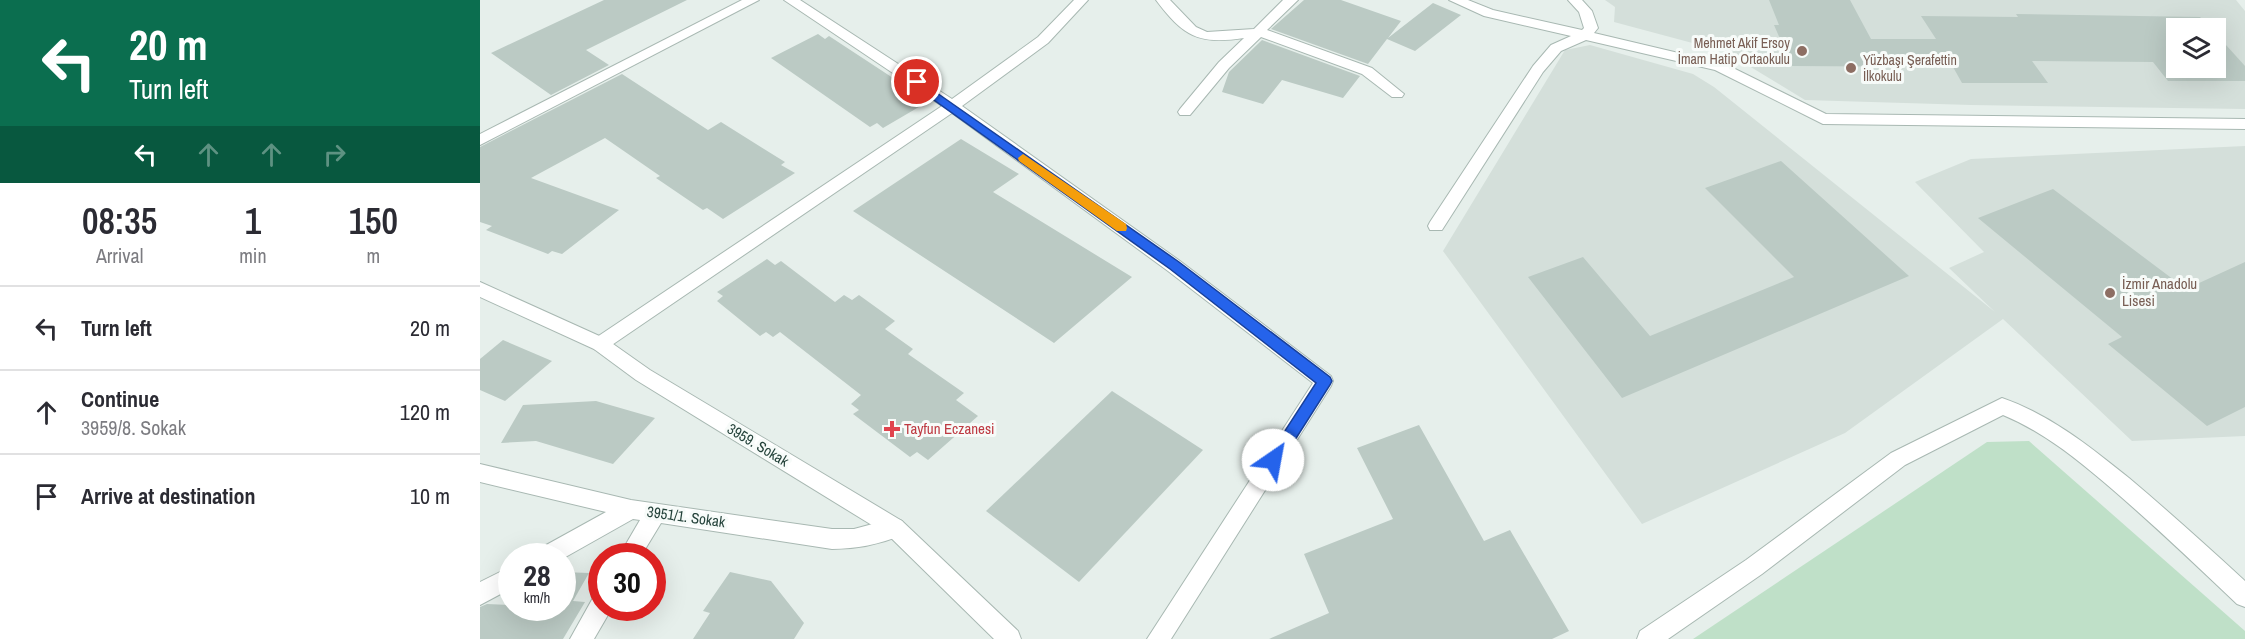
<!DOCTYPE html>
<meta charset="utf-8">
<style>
:root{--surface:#fff;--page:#f7f7f7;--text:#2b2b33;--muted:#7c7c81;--line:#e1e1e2}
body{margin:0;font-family:"Archivo Narrow",sans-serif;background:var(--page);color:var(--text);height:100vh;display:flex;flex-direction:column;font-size:22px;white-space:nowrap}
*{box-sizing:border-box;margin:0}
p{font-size:20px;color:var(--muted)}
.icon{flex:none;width:33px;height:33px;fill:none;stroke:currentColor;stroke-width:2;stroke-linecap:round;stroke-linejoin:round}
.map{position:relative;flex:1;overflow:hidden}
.panel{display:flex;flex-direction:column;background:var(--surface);width:480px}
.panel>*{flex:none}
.top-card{background:#0b6e4f;color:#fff;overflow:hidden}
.tools{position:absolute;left:1686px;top:18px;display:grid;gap:12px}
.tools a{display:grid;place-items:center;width:60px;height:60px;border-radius:0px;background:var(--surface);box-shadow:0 6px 24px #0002;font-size:30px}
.speed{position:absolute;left:18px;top:543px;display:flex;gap:12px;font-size:30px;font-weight:700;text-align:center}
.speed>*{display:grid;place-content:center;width:78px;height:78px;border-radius:50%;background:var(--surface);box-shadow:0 6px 24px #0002;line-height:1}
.speed small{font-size:15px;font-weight:400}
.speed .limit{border:9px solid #d22;background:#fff;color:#111}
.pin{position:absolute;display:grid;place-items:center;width:51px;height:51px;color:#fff;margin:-26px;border:3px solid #fff;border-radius:50%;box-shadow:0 2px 6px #0007}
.me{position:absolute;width:66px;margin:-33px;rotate:33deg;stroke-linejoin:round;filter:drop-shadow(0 0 4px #0008)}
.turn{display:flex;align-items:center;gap:21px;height:126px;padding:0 30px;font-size:27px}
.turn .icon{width:78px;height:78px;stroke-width:2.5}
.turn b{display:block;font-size:42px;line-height:51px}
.lanes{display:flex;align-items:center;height:57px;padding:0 30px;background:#0003;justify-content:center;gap:30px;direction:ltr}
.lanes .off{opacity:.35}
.eta{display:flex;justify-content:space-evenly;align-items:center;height:102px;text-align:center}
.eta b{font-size:36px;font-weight:600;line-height:42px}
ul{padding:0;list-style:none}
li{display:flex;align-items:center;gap:18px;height:84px;padding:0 30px;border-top:2px solid var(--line)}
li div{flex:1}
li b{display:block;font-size:22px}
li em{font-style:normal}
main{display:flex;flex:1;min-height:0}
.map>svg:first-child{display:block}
.built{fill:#d4dfda;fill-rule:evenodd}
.green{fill:#bfe0c8}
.building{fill:#bbcac4}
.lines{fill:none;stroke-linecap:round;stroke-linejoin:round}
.minor-casing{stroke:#a8b8b2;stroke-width:2}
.tertiary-casing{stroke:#a8b8b2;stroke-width:2}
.minor{fill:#fff;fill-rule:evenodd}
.tertiary{fill:#fff;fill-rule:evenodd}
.route{fill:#2563eb;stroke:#184099;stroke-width:1.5}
.slow{fill:#f59e0b}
.education-dot{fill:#8d6e63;stroke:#f7fbf9;stroke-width:2}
.health-dot{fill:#e0444e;stroke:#f7fbf9;stroke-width:2}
.labels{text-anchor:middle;stroke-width:6;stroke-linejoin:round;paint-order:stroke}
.far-education-label{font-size:14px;fill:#785e54;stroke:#f7fbf9;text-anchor:end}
.education-label{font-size:15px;fill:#785e54;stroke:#f7fbf9;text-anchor:start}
.health-label{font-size:15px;fill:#be3a42;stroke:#f7fbf9;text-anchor:start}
.street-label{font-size:15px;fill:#24423a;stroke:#f7fbf9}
</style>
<main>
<section class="panel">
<div class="top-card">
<div class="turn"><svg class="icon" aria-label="left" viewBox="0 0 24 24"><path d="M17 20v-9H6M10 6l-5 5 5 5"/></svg><div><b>20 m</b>Turn left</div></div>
<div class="lanes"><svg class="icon" aria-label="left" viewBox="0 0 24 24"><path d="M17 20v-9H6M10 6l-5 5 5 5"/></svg><svg class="icon off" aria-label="ahead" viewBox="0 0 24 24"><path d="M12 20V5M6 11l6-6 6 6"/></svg><svg class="icon off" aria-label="ahead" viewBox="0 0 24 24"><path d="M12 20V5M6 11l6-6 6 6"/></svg><svg class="icon off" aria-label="right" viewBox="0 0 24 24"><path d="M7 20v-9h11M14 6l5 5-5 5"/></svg></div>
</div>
<div class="eta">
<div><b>08:35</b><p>Arrival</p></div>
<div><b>1</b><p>min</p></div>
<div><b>150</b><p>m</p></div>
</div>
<ul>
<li><svg class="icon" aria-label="left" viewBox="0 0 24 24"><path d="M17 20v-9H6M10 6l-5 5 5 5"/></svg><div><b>Turn left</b></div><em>20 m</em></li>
<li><svg class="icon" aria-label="ahead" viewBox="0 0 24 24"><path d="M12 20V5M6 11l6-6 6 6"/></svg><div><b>Continue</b><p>3959/8. Sokak</p></div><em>120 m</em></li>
<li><svg class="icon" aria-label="arrive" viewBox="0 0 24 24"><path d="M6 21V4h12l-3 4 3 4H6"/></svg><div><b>Arrive at destination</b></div><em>10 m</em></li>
</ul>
</section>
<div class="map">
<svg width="1765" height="639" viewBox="0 0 1765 639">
<rect width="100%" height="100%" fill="#e6efeb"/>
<!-- built -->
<g class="built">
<path d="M1125,0H1756L1765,11V109L1491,105L1325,100L1246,52L1134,22L1135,7ZM1696,28H1736V68H1696Z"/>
<polygon points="1110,45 1213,74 1234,87 1515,312 1469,268 1504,252 1435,182 1491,159 1765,146 1765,436 1652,441 1523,319 1365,433 1162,524 963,251 1085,50"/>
</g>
<!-- green -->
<polygon class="green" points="1549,441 1765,631 1765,639 1213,639 1507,442"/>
<!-- building -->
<g class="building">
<polygon points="124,0 207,0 106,50 129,65 71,95 11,53"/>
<polygon points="824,0 861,0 921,21 908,38 953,3 981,15 935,51 907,39 888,64 791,29"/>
<polygon points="1289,0 1370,0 1391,39 1456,39 1441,16 1538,17 1536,14 1720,17 1730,28 1696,28 1696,68 1736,68 1736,34 1765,66 1765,81 1688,81 1673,62 1552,61 1568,83 1482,83 1473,67 1312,66 1294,25 1299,25"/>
<polygon points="338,34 345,39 349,36 442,97 437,100 444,104 403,128 397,123 390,127 291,58"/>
<polygon points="782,40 880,76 863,98 802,80 783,104 742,92 749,72"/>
<polygon points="142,74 228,130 241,122 305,162 301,165 315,173 243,219 227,208 223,210 176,178 180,176 125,138 51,178 139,210 82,254 72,251 68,254 6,230 12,226 0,222 0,147"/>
<polygon points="481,139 539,174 513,192 652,277 574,343 373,211"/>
<polygon points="1301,161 1429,276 1142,398 1048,277 1103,257 1170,336 1314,277 1225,188"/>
<polygon points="1573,189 1706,289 1765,262 1765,407 1727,426 1628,344 1642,337 1498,218"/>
<polygon points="287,259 295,265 301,261 355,302 364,295 372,300 379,295 415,321 405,329 433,349 428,354 484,393 476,400 498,416 448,460 437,452 430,457 373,414 379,410 371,404 381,395 300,332 293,337 286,332 280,336 237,301 243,296 237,292"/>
<polygon points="23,340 72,361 25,401 0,390 0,359"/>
<polygon points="632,391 723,450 599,582 506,511"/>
<polygon points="116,401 175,418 133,464 56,441 21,443 43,405"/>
<polygon points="939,425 1004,541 1030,530 1089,631 1072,639 789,639 849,613 824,554 913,519 877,448"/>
<polygon points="82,572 109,573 93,601 105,602 83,639 0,639 0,607 7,604 32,605 32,608 82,608"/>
<polygon points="250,572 291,581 324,623 314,639 213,639 230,613 223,611"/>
</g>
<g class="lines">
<defs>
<g id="minor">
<polygon points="262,0 279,0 0,145 0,134"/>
<polygon points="304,0 320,0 472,99 558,37 594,0 608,0 568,43 482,106 700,261 851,376 853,381 851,386 691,639 667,639 833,383 688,271 472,113 126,349 120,351 114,349 111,344 114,339 462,106"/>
<path d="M676,0H690L716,27L727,32L774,29L803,0H818L787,30L892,68L924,94L922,97H912L882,74L781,37L749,68L710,115H700L698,112L700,109L739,62L764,38C718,45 703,36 676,0Z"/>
<polygon points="969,0 988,0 1013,10 1102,30 1104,28 1099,12 1088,0 1102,0 1112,11 1118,28 1114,33 1245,64 1346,114 1765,119 1765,129 1343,124 1235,70 1106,40 1081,51 1063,72 962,230 950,230 948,226 950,222 1053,66 1071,45 1091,36 1004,16"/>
<path d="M1522,398C1571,415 1609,446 1649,478C1688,511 1727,546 1765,581V607L1757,604C1716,565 1675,526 1632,489C1598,460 1564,432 1523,415L1425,465L1282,574L1188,639H1157L1160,631L1266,560L1411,453Z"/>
<path d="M0,464L151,500L352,529H374L415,518L422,521L426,528L422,535C400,544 376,549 352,549L181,523L161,556H139L160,520L153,519L82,559V556H56L59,549L126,512L0,482Z"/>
<polygon points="32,566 32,588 0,605 0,582"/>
<polygon points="122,593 122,608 132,608 114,639 90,639 114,596"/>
</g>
<polygon id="tertiary" points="0,282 126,339 170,370 422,521 538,631 541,639 514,639 408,535 156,380 114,349 0,297"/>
</defs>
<!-- minor casing -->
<use href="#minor" class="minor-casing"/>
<!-- tertiary casing -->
<use href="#tertiary" class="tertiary-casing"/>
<!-- minor -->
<use href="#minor" class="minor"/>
<!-- tertiary -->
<use href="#tertiary" class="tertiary"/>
</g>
<!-- route -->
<polygon class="route" points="437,79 699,262 850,377 852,381 850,385 799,465 793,467 788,465 786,460 836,383 690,269 433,85 433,80"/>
<!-- slow -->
<polygon class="slow" points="543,154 646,224 647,228 646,231 637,231 539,161 538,158"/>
<!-- markers -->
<g class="education-dot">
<circle cx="1322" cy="51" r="6"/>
<circle cx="1371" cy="68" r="6"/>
<circle cx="1630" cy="293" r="6"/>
</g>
<path class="health-dot" d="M409 420h6v6h6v6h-6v6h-6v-6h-6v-6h6z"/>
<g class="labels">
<!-- far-education labels -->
<g class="far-education-label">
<text x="1310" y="48">Mehmet Akif Ersoy<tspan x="1310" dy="16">İmam Hatip Ortaokulu</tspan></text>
<text x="1383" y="65" text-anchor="start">Yüzbaşı Şerafettin<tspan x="1383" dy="16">İlkokulu</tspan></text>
</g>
<!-- education labels -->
<g class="education-label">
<text x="1642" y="289">İzmir Anadolu<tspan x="1642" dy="17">Lisesi</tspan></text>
</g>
<!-- health labels -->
<g class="health-label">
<text x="424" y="434">Tayfun Eczanesi</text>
</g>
<!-- street labels -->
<g class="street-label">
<text transform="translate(278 445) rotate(31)" y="5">3959. Sokak</text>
<text transform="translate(206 517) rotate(8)" y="5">3951/1. Sokak</text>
</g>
</g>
</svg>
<div class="tools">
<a><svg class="icon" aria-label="layers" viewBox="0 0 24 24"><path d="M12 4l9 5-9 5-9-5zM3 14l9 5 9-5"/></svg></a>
</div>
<div class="speed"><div>28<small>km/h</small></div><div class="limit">30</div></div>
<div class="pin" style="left:437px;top:82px;background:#d93025"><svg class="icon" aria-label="arrive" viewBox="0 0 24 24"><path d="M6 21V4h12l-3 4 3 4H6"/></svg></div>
<svg class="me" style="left:793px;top:460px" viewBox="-20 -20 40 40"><circle r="19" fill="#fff"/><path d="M0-13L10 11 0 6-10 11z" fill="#2563eb"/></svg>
</div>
</main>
